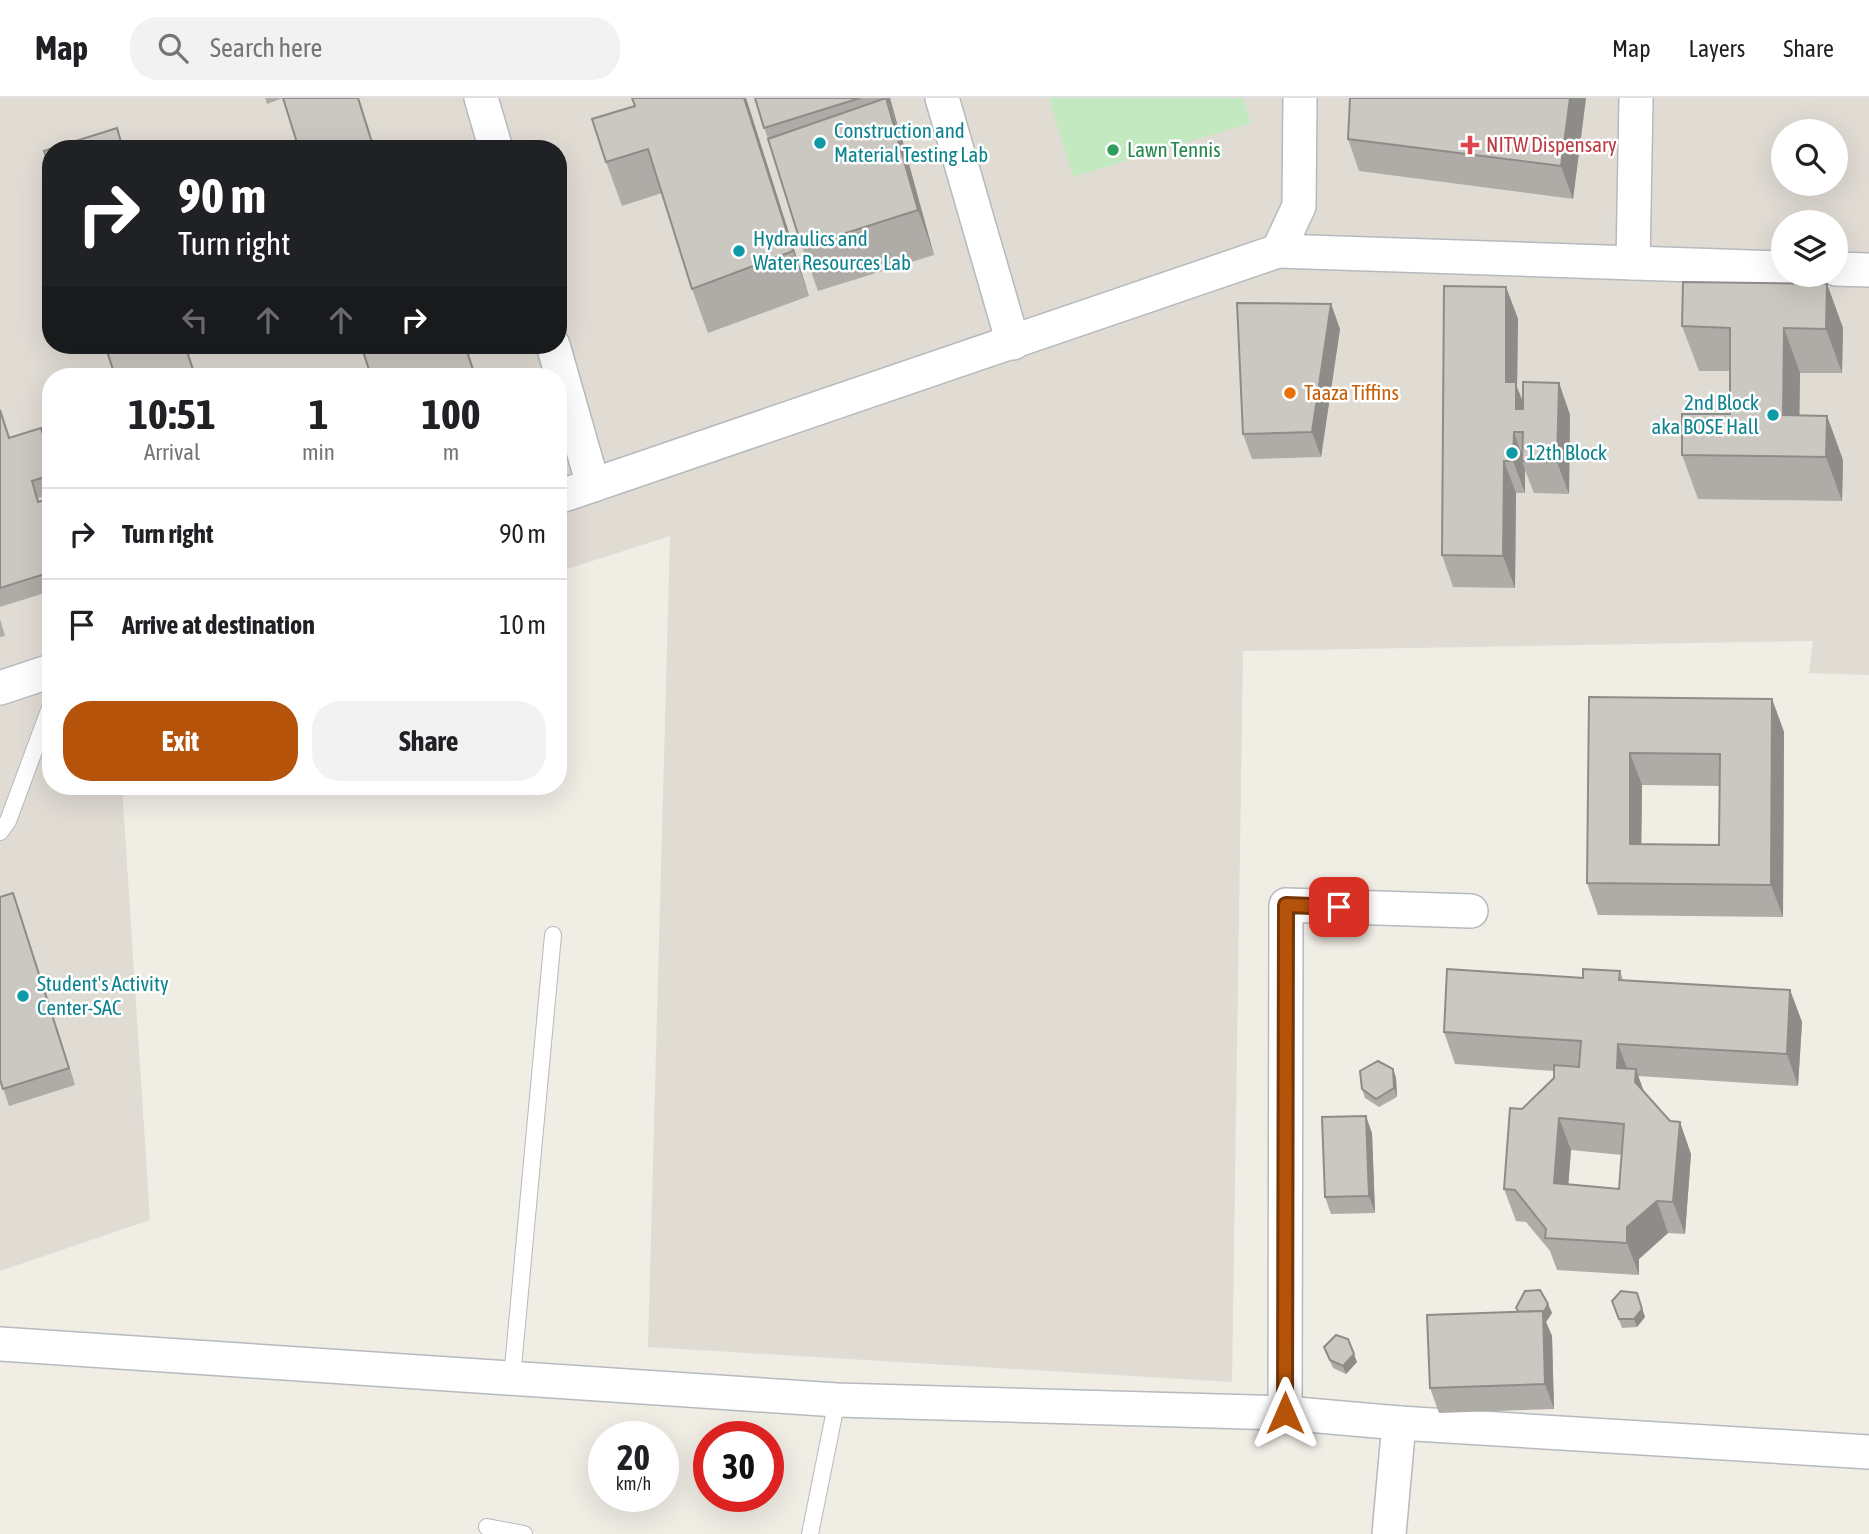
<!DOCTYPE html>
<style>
:root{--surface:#fff;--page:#f2f2f2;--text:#202124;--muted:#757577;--line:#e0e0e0;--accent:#b45309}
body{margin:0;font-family:"Asap Condensed",sans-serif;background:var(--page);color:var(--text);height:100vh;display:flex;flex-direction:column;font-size:26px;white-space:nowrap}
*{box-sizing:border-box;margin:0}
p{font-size:23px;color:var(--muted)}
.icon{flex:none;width:38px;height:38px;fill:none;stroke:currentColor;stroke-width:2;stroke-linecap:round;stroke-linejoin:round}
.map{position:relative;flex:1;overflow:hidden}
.panel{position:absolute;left:42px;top:270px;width:525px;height:427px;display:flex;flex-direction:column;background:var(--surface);border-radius:28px;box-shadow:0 7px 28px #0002}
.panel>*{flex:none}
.banner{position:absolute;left:42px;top:42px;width:525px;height:214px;border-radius:28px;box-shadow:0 7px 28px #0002;background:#202124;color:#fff;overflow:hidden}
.buttons{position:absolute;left:1771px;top:21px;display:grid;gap:14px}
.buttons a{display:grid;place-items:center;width:77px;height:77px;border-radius:50%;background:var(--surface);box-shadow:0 7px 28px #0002;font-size:35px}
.speed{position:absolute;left:588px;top:1323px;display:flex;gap:14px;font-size:35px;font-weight:700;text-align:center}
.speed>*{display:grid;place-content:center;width:91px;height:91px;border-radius:50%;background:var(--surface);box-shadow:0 7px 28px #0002;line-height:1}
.speed small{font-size:18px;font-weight:400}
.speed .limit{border:10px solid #d22;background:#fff;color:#111}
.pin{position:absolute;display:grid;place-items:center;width:60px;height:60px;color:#fff;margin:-30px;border-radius:14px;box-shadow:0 4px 10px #0006}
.me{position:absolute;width:77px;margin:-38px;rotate:0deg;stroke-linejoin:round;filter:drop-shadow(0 0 5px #0008)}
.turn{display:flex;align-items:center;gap:24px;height:147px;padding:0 21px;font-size:32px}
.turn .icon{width:91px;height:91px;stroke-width:2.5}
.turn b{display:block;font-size:49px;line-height:60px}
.lanes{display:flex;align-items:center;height:66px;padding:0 21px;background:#0003;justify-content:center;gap:35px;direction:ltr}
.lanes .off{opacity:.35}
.eta{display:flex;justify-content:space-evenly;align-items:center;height:119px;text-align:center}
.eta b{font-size:42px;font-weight:700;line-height:49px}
.primary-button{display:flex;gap:14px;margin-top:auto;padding:14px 21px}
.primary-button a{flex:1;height:80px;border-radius:28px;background:var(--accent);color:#fff;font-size:28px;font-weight:700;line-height:80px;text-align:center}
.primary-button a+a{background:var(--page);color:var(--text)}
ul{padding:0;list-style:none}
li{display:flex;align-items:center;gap:21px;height:91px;padding:0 21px;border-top:2px solid var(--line)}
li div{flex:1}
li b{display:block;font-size:26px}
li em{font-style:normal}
header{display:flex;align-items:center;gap:42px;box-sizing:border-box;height:98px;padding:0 35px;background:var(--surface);border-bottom:2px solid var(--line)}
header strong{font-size:33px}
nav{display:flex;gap:38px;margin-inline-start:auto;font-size:24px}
.search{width:490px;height:63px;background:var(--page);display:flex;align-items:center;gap:18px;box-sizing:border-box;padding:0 24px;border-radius:28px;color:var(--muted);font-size:26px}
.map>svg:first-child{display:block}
.education{fill:#e0dcd4;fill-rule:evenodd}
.green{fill:#c3e9c0}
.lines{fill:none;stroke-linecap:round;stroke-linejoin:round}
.service-casing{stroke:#b6b9bd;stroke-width:18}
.minor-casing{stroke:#b6b9bd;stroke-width:36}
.service{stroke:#fff;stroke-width:16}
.minor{stroke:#fff;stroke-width:33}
.wall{fill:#afaca7;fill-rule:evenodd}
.shaded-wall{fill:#8e8c88}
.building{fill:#cbc8c2;stroke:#8e8c88;stroke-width:2;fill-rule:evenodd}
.route-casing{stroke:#753606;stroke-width:18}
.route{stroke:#b45309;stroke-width:12}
.culture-dot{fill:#0f9aa8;stroke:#fff;stroke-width:2.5}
.health-dot{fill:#e0444e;stroke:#fff;stroke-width:2.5}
.leisure-dot{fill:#2e9e5b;stroke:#fff;stroke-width:2.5}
.food-dot{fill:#e8710a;stroke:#fff;stroke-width:2.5}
.labels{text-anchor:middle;stroke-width:5;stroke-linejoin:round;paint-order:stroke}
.culture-label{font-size:21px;fill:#0d838f;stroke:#fff;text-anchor:start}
.health-label{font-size:21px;fill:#be3a42;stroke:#fff;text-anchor:start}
.leisure-label{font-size:21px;fill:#27864d;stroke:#fff;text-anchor:start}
.food-label{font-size:21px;fill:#c56008;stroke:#fff;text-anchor:start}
</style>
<header>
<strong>Map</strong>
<div class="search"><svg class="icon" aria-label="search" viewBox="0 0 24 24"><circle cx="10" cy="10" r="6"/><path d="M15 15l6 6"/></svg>Search here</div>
<nav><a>Map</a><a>Layers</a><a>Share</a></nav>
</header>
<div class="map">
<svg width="1869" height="1436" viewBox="0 0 1869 1436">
<rect width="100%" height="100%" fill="#f0ede5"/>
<!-- education -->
<path class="education" d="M0,0H1869V577L1809,575L1813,543L1243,553L1232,1284L648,1249L670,438L558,474V278H51V688H122L150,1122L0,1173ZM1783,33H1836V86H1783ZM51,51H558V247H51ZM1783,124H1836V177H1783Z"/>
<!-- green -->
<polygon class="green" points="1049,0 1243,0 1251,25 1073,79"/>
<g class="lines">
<defs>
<g id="service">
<polyline points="0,734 8,723 51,607"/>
<polyline points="512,1280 553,837"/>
<polyline points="487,1429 524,1436"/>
<polyline points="810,1436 837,1302"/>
</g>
<g id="minor">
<polyline points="481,0 496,51"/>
<polyline points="942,0 1013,245"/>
<polyline points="1278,153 1783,170"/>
<polyline points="1633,165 1636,0"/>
<polyline points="1836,171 1869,172"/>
<polyline points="553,247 593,387"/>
<polyline points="558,399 1278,153 1299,108 1300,0"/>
<polyline points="0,590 51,573"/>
<polyline points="0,1246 837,1302 1285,1315 1399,1325 1389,1436"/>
<polyline points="1285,1315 1286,807 1471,813"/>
<polyline points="1399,1325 1869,1354"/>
</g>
</defs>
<!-- service casing -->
<use href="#service" class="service-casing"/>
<!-- minor casing -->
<use href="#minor" class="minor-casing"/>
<!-- service -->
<use href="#service" class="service"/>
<!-- minor -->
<use href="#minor" class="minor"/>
</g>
<!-- wall -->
<g class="wall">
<polygon points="265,0 359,0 375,51 299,51 283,0 267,6"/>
<polygon points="632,0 746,0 809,198 708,235 692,191 662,95 622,108 606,64 635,8"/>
<polygon points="755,0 890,0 934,157 818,193 802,149"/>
<polygon points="1350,0 1586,0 1573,101 1359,73 1348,41"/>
<polygon points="1827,186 1843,230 1842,275 1800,275 1799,317 1827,318 1843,362 1842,403 1698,401 1682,357 1730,316 1730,273 1699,273 1682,228"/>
<polygon points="1506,189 1518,221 1517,289 1523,303 1559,285 1570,317 1569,396 1534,395 1525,372 1525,395 1516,395 1515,490 1453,489 1442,457"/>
<polygon points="1331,206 1340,231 1321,359 1252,361 1243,336"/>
<polygon points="0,310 10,340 47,347 51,360 51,396 38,400 39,404 51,400 51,493 0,509"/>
<polygon points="0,521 5,538 0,539"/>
<path d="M1589,599L1772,601L1784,634L1783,819L1598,817L1587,785ZM1642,687L1719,688V747L1641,746Z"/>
<polygon points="13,795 75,987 9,1008 0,981"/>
<path d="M1620,873L1623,882L1790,892L1802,924L1798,988L1638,978L1644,994L1691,1056L1685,1136L1668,1135L1639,1161V1177L1557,1172L1550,1153L1526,1124L1516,1123L1504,1091L1522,1011L1554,980V973L1455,966L1444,934L1583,880ZM1571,1052L1622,1057L1619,1091L1568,1086Z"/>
<polygon points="1393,971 1396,980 1397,999 1379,1009 1365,1000 1362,991"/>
<polygon points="1372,1035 1375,1115 1331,1116 1325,1099"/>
<polygon points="1637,1195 1645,1219 1637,1229 1622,1230 1612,1203"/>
<polygon points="1548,1206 1552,1215 1546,1224 1552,1238 1554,1311 1439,1315 1430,1290 1517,1214 1516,1210"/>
<polygon points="1324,1249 1357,1264 1346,1276 1333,1270"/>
</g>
<!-- shaded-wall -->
<g class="shaded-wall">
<polygon points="744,0 746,0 809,198 793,153"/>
<polygon points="886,0 903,44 934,157 918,112"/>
<polygon points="887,0 890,0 900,37"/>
<polygon points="1570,0 1586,0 1573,101 1561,68"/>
<polygon points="1827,186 1843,230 1842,275 1826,231"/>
<polygon points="1506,189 1518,221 1517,289 1527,316 1527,343 1506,284"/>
<polygon points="1331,206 1340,231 1321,359 1312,334"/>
<polygon points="1784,230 1800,275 1799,359 1783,317"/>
<polygon points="1559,285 1570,317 1569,396 1557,364"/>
<polygon points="1827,318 1843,362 1842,403 1826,359"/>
<polygon points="1514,334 1524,363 1522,363 1525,372 1525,395 1513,363"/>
<polygon points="1504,363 1516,395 1515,490 1503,458"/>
<polygon points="1772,601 1784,634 1783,819 1771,787"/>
<polygon points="1630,655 1642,687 1641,778 1630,746"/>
<polygon points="13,795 19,812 75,987 69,970"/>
<polygon points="1790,892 1802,924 1798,988 1787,956"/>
<polygon points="1618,946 1630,978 1617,970"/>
<polygon points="1393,971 1396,980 1397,999 1394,990"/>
<polygon points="1636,971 1647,1003 1635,984"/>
<polygon points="1366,1018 1372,1035 1375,1115 1369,1098"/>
<polygon points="1559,1020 1571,1052 1566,1117 1554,1085"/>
<polygon points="1680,1024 1691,1056 1685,1136 1673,1104"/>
<polygon points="1657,1103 1668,1135 1639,1161 1639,1177 1627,1145 1627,1129"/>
<polygon points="1548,1206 1552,1215 1546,1224 1552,1238 1554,1311 1545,1286 1539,1222"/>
<polygon points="1642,1211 1645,1219 1637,1229 1634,1221"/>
<polygon points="1354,1256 1357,1264 1346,1276 1343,1268"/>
</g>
<!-- building -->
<g class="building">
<polygon points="283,0 358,0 374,51 299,51"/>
<polygon points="632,0 744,0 793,153 692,191 648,51 606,64 592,21 635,8"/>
<polygon points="755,0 860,0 764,30"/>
<polygon points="886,0 918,112 802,149 768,41"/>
<polygon points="1350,0 1570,0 1561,68 1348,41"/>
<polygon points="117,30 123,51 51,51 51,75 44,53"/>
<polygon points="1683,184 1827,186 1826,231 1784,230 1783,317 1827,318 1826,359 1682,357 1682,316 1730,316 1730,230 1682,228"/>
<polygon points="1444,188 1506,189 1506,284 1516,284 1516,311 1523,311 1523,284 1559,285 1557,364 1522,363 1523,334 1514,334 1513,363 1504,363 1503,458 1442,457"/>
<polygon points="1237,205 1331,206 1312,334 1243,336"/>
<polygon points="105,247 185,247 195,278 115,278"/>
<polygon points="361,247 465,247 475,278 371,278"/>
<polygon points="0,312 9,340 41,330 51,363 51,377 32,383 38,404 51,400 51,474 0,490"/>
<path d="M1589,599L1772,601L1771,787L1587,785ZM1630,655L1720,656L1719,747L1630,746Z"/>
<polygon points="13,795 69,970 3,991 0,981 0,799"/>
<path d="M1447,871L1583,880V871L1620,873L1619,882L1790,892L1787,956L1618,946L1617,970L1636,971L1635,984L1670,1023L1680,1024L1673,1104L1657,1103L1627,1129V1145L1545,1140L1546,1131L1515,1092L1504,1091L1510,1010L1522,1011L1554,980V967L1579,969L1581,943L1444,934ZM1559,1020L1624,1026L1619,1091L1554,1085Z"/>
<polygon points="1378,963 1393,971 1394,990 1376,1001 1362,991 1360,973"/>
<polygon points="1366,1018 1369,1098 1325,1099 1322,1019"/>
<polygon points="1540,1192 1548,1206 1543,1216 1543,1213 1519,1214 1516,1210 1525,1193"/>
<polygon points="1621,1193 1637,1195 1642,1211 1634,1221 1619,1221 1612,1203"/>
<polygon points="1543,1213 1545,1286 1430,1290 1427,1217"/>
<polygon points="1336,1237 1348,1241 1354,1256 1343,1268 1330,1262 1324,1249"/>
</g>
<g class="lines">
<defs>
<polyline id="route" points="1285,1315 1286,807 1339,809"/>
</defs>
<!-- route casing -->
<use href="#route" class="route-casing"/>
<!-- route -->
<use href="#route" class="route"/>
</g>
<!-- markers -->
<g class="culture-dot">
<circle cx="820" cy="45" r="7"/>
<circle cx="739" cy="153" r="7"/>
<circle cx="1773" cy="317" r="7"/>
<circle cx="1512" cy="355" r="7"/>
<circle cx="23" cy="898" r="7"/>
</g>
<path class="health-dot" d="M1466.5 36.5h7v7h7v7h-7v7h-7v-7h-7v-7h7z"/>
<circle class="leisure-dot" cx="1113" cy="52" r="7"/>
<circle class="food-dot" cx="1290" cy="295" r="7"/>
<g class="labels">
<!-- culture labels -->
<g class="culture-label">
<text x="834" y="40">Construction and<tspan x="834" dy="24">Material Testing Lab</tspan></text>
<text x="753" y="148">Hydraulics and<tspan x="753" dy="24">Water Resources Lab</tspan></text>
<text x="1759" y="312" text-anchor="end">2nd Block<tspan x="1759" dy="24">aka BOSE Hall</tspan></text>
<text x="1526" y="362">12th Block</text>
<text x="37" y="893">Student's Activity<tspan x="37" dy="24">Center-SAC</tspan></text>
</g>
<!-- health labels -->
<g class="health-label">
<text x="1486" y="54">NITW Dispensary</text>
</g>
<!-- leisure labels -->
<g class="leisure-label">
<text x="1127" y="59">Lawn Tennis</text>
</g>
<!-- food labels -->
<g class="food-label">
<text x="1304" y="302">Taaza Tiffins</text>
</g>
</g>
</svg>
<div class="buttons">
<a><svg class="icon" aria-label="search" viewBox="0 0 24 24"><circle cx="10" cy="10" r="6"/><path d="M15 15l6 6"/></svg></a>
<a><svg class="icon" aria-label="layers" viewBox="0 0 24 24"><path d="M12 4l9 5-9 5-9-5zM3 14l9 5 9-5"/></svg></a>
</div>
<div class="speed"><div>20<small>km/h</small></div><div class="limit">30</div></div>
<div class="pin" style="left:1339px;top:809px;background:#d93025"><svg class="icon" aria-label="arrive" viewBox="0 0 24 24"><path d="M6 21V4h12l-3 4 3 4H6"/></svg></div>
<svg class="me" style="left:1285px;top:1315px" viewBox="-20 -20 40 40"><path d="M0-17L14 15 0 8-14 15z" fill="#b45309" stroke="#fff" stroke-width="4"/></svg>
<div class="banner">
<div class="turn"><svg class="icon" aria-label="right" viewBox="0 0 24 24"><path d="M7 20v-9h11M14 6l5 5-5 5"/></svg><div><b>90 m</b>Turn right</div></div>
<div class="lanes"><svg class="icon off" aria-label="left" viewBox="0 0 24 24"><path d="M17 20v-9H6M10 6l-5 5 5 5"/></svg><svg class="icon off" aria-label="ahead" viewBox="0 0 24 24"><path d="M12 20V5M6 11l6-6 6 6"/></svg><svg class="icon off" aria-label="ahead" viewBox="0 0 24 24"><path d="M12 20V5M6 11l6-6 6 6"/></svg><svg class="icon" aria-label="right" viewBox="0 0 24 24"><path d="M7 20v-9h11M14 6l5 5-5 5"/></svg></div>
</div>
<section class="panel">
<div class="eta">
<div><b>10:51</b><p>Arrival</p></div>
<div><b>1</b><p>min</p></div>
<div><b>100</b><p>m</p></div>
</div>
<ul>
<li><svg class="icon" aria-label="right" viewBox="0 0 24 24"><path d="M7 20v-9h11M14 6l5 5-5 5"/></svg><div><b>Turn right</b></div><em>90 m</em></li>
<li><svg class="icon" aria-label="arrive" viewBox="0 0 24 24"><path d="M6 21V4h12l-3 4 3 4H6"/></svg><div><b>Arrive at destination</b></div><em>10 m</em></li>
</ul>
<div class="primary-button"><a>Exit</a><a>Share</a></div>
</section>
</div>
